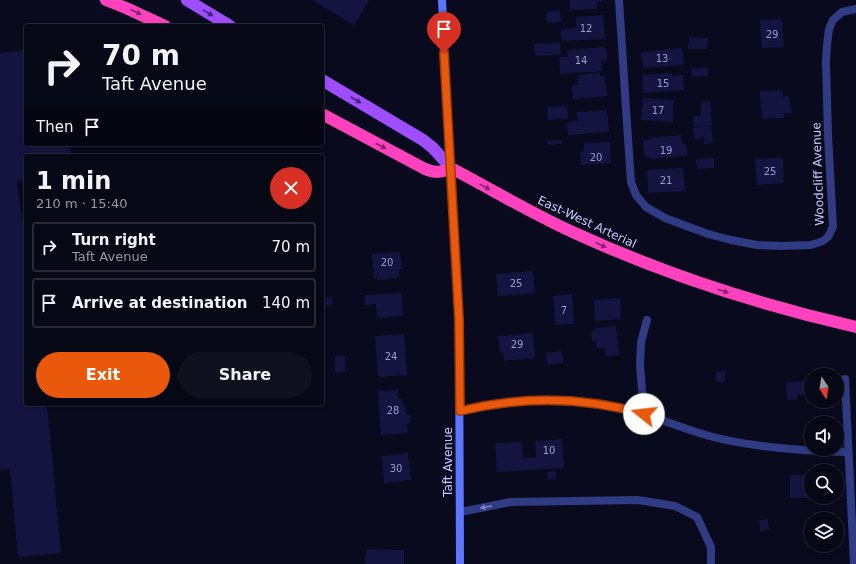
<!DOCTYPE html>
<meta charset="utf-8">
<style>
:root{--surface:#070816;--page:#10111f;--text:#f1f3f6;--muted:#989aa1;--line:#282935;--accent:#ea580c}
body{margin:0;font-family:"DejaVu Sans",sans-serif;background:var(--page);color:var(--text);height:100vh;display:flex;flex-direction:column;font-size:15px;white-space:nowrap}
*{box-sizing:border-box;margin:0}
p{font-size:13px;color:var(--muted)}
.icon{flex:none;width:22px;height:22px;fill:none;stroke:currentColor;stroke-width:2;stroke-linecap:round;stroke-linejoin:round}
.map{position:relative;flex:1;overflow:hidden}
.panel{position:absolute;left:24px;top:154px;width:300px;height:252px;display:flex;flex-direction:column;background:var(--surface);border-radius:4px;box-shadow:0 2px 6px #0003,0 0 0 1px var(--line)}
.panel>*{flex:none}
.guide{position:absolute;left:24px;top:24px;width:300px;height:122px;border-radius:4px;box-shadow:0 2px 6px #0003,0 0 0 1px var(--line);background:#070816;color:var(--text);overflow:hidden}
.needle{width:26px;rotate:168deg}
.controls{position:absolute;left:804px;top:368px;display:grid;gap:8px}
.controls a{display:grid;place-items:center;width:40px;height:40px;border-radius:50%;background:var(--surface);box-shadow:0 2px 6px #0003,0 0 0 1px var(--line);font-size:20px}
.pin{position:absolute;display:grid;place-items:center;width:34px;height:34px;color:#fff;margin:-41px -17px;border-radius:50% 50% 50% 0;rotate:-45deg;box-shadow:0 0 4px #0007}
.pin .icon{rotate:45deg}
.me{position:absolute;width:44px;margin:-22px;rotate:286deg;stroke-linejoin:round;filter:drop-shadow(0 0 3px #0008)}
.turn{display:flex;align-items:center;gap:14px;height:84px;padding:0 12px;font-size:18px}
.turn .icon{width:52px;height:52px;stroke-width:2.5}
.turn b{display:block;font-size:28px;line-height:34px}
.then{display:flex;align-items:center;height:38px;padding:0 12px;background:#0003;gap:8px;font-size:15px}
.round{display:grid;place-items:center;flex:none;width:42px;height:42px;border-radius:21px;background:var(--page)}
.summary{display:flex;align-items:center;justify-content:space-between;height:68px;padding:0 12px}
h1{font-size:24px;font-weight:600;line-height:30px}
.primary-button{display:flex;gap:8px;margin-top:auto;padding:8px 12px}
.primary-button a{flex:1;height:46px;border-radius:24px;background:var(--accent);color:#fff;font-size:16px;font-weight:600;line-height:46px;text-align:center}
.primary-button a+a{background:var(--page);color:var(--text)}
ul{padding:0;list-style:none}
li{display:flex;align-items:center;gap:12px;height:50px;margin:0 8px 6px;padding:0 4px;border:2px solid var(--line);border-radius:4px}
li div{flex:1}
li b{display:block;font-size:15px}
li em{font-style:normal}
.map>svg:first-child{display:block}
.building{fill:#151440}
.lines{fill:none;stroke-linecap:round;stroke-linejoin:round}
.lane{stroke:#2f3b82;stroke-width:8}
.street{stroke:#2f3b82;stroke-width:8}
.secondary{stroke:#5d75ff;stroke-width:8}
.primary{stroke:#9e4dff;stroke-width:12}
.highway{stroke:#ff41bd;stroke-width:12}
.oneway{fill:#84266d}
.oneway2{fill:#452577}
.oneway3{fill:#7a82c0}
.route-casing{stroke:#983908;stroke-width:10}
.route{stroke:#ea580c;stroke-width:7}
.labels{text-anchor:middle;stroke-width:3;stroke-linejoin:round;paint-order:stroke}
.number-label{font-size:10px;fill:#9a9ccf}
.street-label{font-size:12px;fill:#c6c9ff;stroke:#090a1d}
</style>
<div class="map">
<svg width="856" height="564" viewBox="0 0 856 564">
<rect width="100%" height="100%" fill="#090a1d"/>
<!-- building -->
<g class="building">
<polygon points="312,0 369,0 354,25"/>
<polygon points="570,0 602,0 602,2 597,2 597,9 570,10"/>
<polygon points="560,10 561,22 547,23 546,12"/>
<polygon points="603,15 605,39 562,41 561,29 576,28 576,17"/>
<polygon points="782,19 784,47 762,48 760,20"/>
<polygon points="689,37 708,38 707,49 688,49"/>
<polygon points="560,43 561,55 535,56 534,44"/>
<polygon points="606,47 607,60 601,61 602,71 560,74 559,57 568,57 567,50"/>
<polygon points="682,48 684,65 643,68 641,52"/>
<polygon points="26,50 26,144 81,144 70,148 71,156 26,156 26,180 17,181 26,246 26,404 47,404 61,553 18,557 10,469 0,470 0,53"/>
<polygon points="708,68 708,76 692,77 691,69"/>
<polygon points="600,73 600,76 605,76 607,96 573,99 572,86 578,85 577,75"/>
<polygon points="672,73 672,76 683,75 684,90 643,93 642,75"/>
<polygon points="782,90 783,97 789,96 792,113 784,113 784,118 762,119 760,91"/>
<polygon points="643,98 674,100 673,122 641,120"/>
<polygon points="710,101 712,126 694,127 694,116 701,116 701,102"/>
<polygon points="567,106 568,118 548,120 547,107"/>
<polygon points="607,110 609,132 568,135 567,122 578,121 577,112"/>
<polygon points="711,126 713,143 704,144 704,138 694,139 693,128"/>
<polygon points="681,135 682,144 686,144 687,156 651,159 651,157 645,158 643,141 649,140 649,138"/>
<polygon points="562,140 562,144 548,145 547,141"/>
<polygon points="610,142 611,163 581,165 580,152 584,151 584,143"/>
<polygon points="714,158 714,168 697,169 696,159"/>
<polygon points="783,158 784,183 757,185 755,159"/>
<polygon points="683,168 685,191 648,193 647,170"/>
<polygon points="400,252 402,269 399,269 399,278 377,280 377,278 374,278 372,254"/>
<polygon points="533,271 535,293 498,296 496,274"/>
<polygon points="402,293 403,316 377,318 376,304 365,305 365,295"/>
<polygon points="572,294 574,324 555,325 553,296"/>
<polygon points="332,297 332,305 323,306 323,298"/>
<polygon points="620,298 621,319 595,321 594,300"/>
<polygon points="616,326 619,355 606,356 605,348 597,348 596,340 592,341 591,331 595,331 595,328"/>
<polygon points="533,333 535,358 504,361 503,352 500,352 498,336"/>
<polygon points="404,334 407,375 378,377 375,336"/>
<polygon points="562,351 563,363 547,365 546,353"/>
<polygon points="335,356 345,356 345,372 335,373"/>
<rect x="716" y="371" width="9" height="11"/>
<polygon points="811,380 811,394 797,395 798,399 787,400 786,383"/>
<polygon points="398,390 398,399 402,399 403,406 406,406 406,415 410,415 410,423 407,424 408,433 381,435 378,391"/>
<polygon points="562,439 564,468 497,472 495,443 522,442 523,458 536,458 535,441"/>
<polygon points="408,453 411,480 384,483 382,456"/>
<polygon points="556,471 556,479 548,480 547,472"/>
<rect x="790" y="475" width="21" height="23"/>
<polygon points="768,519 769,530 760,531 759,520"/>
<polygon points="366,549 404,550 404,564 365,564"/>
</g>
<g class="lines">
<!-- lane -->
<polyline class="lane" points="460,512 511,502 638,500 675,506 697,517 711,547 711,564"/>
<!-- street -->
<g class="street">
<polyline points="619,0 626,109 631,182 636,195 646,207 665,218 708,234 731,240 757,245 781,246 811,245 823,241 828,237 833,227 828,135 826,62 827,45 829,29 833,20 842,12 856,9"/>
<polyline points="845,379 854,564"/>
<path d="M460,411C513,398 572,396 626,409C655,416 683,429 713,437C757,448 803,451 848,452"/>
<polyline points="644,414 640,365 641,342 647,320"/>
</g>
<!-- secondary -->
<polyline class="secondary" points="442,0 448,129 459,319 460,564"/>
<!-- primary -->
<g class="primary">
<polyline points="187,0 230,26"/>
<polyline points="322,80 423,140 433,148 451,168"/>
</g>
<!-- highway -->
<g class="highway">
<polyline points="106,0 126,8 165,26"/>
<path d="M322,114L425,169C436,173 440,173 451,168C493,190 534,215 577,234C667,275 760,305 856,327"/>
</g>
</g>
<!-- one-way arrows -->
<defs><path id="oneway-solid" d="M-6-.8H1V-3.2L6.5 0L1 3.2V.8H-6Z"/></defs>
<g class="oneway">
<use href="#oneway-solid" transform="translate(136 12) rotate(25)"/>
<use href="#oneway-solid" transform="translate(381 146) rotate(28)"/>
<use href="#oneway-solid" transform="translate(485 187) rotate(29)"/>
<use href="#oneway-solid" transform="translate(601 245) rotate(24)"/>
<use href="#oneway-solid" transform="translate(723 291) rotate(17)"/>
</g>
<g class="oneway2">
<use href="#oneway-solid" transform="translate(208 13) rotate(31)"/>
<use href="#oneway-solid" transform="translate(356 100) rotate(30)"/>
</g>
<use class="oneway3" href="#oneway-solid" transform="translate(486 507) rotate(169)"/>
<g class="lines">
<defs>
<path id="route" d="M444,53L459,319L460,411C521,396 584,397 644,414"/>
</defs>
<!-- route casing -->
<use href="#route" class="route-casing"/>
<!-- route -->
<use href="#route" class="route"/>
</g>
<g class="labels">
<!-- number labels -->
<g class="number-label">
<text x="586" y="32">12</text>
<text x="772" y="38">29</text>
<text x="662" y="62">13</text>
<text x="581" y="64">14</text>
<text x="663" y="87">15</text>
<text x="658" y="114">17</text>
<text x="666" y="154">19</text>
<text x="596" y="161">20</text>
<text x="770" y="175">25</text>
<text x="666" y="184">21</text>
<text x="387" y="266">20</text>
<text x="516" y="287">25</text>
<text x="564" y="314">7</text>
<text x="517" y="348">29</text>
<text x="391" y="360">24</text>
<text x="393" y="414">28</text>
<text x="549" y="454">10</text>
<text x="396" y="472">30</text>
</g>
<!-- street labels -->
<g class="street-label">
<text transform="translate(818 174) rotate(-92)" y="4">Woodcliff Avenue</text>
<text transform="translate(587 222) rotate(25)" y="4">East-West Arterial</text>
<text transform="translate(448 462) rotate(-90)" y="4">Taft Avenue</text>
</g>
</g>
</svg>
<div class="controls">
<a><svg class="needle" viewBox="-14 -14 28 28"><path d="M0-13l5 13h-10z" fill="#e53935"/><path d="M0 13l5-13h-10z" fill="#989aa1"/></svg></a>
<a><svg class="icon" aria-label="sound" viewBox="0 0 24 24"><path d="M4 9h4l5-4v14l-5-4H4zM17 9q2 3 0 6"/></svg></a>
<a><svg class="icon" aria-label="search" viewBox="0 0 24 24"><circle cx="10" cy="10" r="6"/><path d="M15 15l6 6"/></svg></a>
<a><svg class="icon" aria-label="layers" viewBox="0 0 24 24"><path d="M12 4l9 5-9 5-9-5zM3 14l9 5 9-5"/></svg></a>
</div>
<div class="pin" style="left:444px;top:53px;background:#d93025"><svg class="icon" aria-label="arrive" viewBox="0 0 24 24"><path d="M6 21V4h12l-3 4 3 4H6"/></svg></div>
<svg class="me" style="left:644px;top:414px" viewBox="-20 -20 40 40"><circle r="19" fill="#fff"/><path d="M0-13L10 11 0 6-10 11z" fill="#ea580c"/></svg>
<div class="guide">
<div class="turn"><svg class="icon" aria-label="right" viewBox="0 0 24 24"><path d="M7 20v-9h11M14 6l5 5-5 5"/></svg><div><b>70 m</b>Taft Avenue</div></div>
<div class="then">Then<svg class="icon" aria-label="arrive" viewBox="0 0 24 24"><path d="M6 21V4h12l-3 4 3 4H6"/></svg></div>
</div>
<section class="panel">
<div class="summary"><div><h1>1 min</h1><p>210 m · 15:40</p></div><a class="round" style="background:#d93025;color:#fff"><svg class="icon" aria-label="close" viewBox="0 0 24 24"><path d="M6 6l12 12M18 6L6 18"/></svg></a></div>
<ul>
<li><svg class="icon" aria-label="right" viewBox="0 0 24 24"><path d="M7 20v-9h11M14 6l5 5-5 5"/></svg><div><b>Turn right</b><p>Taft Avenue</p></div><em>70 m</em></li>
<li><svg class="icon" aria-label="arrive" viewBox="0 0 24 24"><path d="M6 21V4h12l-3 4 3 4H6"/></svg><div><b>Arrive at destination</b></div><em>140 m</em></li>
</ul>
<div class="primary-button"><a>Exit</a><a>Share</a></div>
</section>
</div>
